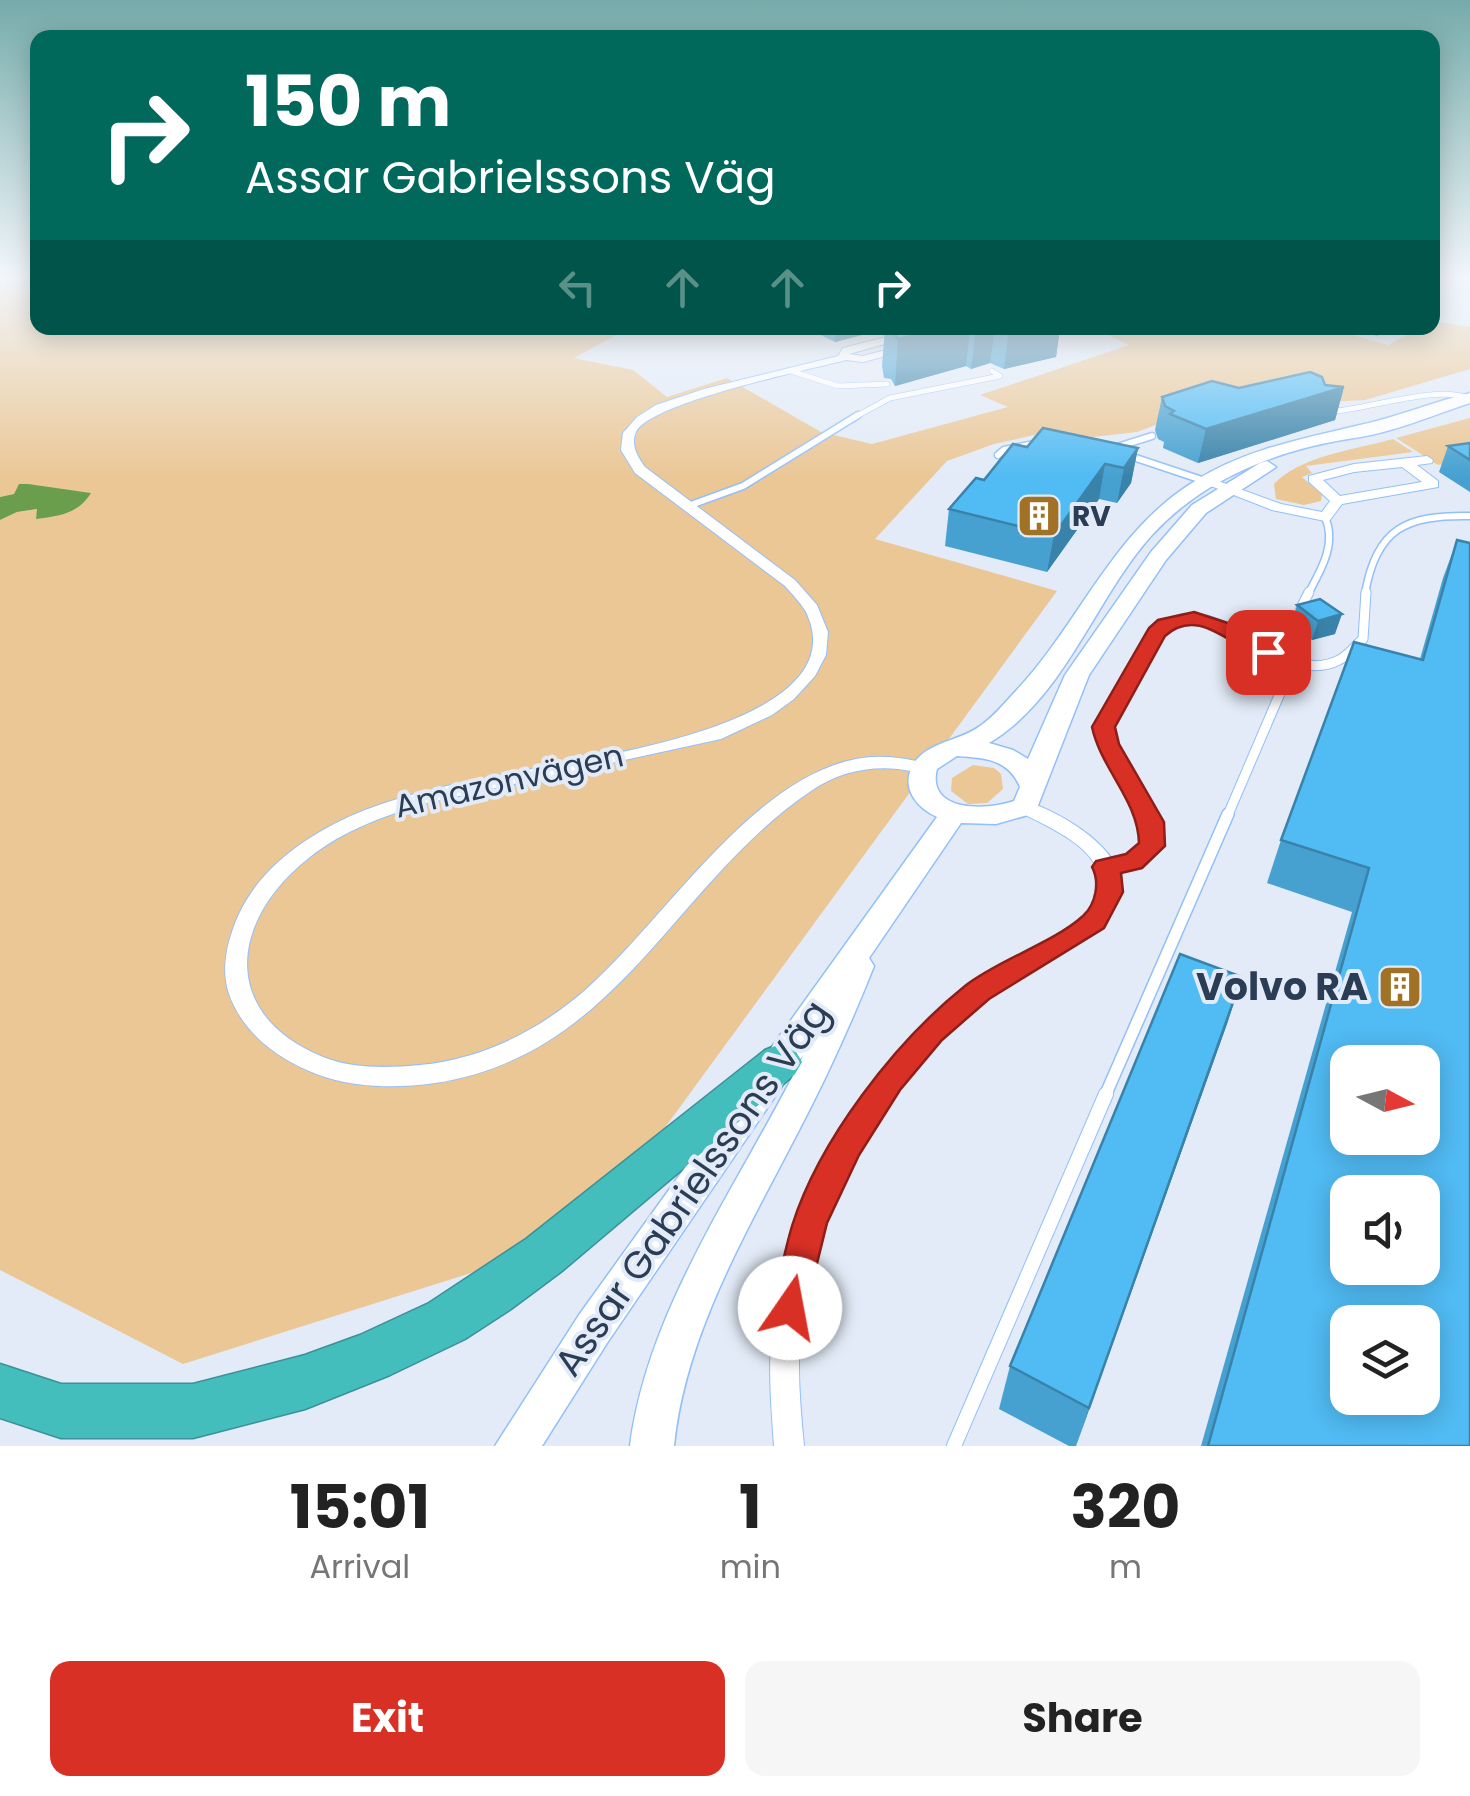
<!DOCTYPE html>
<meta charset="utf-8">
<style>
:root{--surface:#fff;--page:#f6f6f6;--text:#222;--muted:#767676;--accent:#d93025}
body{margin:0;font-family:Poppins,sans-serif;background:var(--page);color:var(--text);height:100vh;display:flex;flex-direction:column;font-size:38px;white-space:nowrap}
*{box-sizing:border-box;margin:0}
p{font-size:32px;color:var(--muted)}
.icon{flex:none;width:55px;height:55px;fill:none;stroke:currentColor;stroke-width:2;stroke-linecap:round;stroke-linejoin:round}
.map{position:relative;height:1446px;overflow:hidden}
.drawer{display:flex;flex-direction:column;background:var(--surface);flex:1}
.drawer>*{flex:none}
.banner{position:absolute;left:30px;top:30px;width:1410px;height:305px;border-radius:20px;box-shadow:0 5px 25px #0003;background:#00695c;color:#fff;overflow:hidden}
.needle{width:65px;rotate:97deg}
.tools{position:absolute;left:1330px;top:1045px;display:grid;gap:20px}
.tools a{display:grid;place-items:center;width:110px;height:110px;border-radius:20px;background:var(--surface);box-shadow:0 5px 25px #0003;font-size:50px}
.pin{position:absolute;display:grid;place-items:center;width:85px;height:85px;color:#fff;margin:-42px;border-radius:20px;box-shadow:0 5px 15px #0006}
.me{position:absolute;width:110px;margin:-55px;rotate:12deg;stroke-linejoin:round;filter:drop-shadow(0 0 8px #0008)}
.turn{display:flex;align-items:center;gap:35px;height:210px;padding:0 50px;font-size:45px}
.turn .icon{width:130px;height:130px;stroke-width:2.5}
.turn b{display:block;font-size:70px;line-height:85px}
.lanes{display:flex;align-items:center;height:95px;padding:0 50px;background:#0003;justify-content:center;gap:50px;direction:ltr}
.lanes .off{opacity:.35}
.eta{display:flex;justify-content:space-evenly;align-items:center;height:170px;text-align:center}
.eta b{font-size:60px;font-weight:700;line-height:70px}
.action{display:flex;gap:20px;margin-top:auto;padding:20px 50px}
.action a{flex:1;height:115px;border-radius:20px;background:var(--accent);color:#fff;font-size:40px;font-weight:700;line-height:115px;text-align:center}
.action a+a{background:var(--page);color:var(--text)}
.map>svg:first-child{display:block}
.green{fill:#ebc796}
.water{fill:#6a9e4d}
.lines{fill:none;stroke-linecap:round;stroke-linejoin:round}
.lane-far4-casing{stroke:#93bff9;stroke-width:6}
.lane-far3-casing{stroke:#93bff9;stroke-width:9}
.lane-far2-casing{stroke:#93bff9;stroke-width:11}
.lane-far1-casing{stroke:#93bff9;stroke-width:14}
.lane-casing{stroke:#93bff9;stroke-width:16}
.street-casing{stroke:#93bff9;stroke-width:2}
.secondary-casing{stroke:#93bff9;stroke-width:3}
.highway-casing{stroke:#3b9099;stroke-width:3}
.lane-far4{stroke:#fff;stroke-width:5}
.lane-far3{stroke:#fff;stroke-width:6}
.lane-far2{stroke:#fff;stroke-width:9}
.lane-far1{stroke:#fff;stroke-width:11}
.lane{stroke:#fff;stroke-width:14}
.street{fill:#fff;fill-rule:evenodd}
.secondary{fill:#fff;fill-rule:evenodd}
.highway{fill:#44bdbd;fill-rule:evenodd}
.wall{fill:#46a1d1}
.shaded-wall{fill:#3983aa}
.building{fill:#51bbf3;stroke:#3983aa;stroke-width:2.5;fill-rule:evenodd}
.route{fill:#d93025;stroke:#8d1f18;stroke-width:2.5}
.labels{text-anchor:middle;stroke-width:8;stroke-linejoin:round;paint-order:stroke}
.far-poi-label{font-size:28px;font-weight:bold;fill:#2b3d55;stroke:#e2ebf7;text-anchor:start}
.street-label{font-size:32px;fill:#2b3d55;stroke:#e2ebf7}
.near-poi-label{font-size:38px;font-weight:bold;fill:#2b3d55;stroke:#e2ebf7;text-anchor:end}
.near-street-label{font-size:38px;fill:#2b3d55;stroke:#e2ebf7}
</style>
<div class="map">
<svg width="1470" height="1446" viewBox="0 0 1470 1446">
<rect width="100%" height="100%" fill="#e2ebf7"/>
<!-- green -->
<g class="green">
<polygon points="0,275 37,275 38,328 629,328 574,358 633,370 667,397 727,378 821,432 872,444 1008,407 980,395 1129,345 1093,328 1329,328 1388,345 1420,328 1432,328 1433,321 1470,327 1470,369 1365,400 1198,409 1137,432 1093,437 1064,432 1039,434 994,444 947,461 875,539 1057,591 585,1237 183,1364 0,1270 0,520 17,512 38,509 36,518 91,493 20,484 14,494 0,497"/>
<polygon points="1470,418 1470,460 1438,465 1396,438"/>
<path d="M1393,439L1413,452L1306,466L1312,473L1302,477L1322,495L1321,501L1304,505L1276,499L1274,484C1300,456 1357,449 1393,439Z"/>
<polygon points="973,765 994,768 1001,774 1003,789 987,803 968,804 951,791 952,778"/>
</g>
<!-- water -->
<path class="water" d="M19,484H28L91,493C78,514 59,516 36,519L37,509L17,512L0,520V497L14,494Z"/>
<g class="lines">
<defs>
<g id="lane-far4">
<polyline points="791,371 838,386 887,384"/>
<path d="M1326,412C1369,410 1431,385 1469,398"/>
<polyline points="855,417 890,398 1000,376 992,371"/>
</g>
<g id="lane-far3">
<polyline points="1114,448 1152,436"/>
<polyline points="998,455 1004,450 1039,443"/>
<polyline points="1127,455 1205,481"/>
<polyline points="688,506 743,486 858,415"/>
<path d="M1308,594C1321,570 1337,544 1325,517"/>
<path d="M1365,594C1376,528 1406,515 1470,516"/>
</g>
<g id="lane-far2">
<polyline points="1301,608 1309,592"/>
<path d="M1146,817L1115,758L1104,727L1155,634C1212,577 1278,692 1339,660C1348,656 1356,645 1363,639L1366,592"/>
<polyline points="1227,817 1293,663"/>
</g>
<g id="lane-far1">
<polyline points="1108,867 1133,862 1152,847 1145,814"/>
<polyline points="1105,1096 1228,814"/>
</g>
<polyline id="lane" points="954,1446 1106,1094"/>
<g id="street">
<path d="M906,332L911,335L910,337L849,354L863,356L905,345L909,346V350L863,362L846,360C808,370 651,402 636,432C630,445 638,457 645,467L795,580L817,605L828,632L826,655L815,676L794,699L772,715L721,739L427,803C386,815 344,830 310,857C230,919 218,1014 323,1057C352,1069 389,1068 420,1065C482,1059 536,1032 583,992C663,923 749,780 856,759C880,754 906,758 930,764L933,768L930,772C919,774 909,770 898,769C866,766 837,773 811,791C673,884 619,1055 435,1083C399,1088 362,1088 328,1078C285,1064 245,1038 229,994C220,967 228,939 239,914C263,863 315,830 365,810C417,790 473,780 527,770C590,757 860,724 806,612C801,603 792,594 785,586L635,473L621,450L623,433L637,417L656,405L704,389L838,356L843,348Z"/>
<path d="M1427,456L1433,460L1432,463L1417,465L1438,481V487L1342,504L1330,520L1325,521L1272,510L1198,481L1200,478H1210L1281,504L1322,512L1330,501L1309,482V476L1354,464ZM1402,467L1422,482L1340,496L1323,480L1354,472Z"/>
<path d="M1025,801C1059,811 1132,852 1119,895C1107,939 1037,964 1001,987C893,1056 820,1193 802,1317C796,1360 800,1403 804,1446H774C771,1403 767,1360 774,1317C796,1188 867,1062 973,984C1002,962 1093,927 1100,891C1107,849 1047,827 1018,811L1016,807L1018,803Z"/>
</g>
<path id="secondary" d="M1470,393V403C1433,415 1392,433 1354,438C1280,449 1204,478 1152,535C1095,598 1065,698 989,743L1013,750L1028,759L1065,675L1151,552L1192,505L1260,463L1267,461L1276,467L1206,513L1166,560L1089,675L1035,813L996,824L961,823L869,958L874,966C851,1024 826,1079 797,1134C747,1231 685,1335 674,1446H630C648,1305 743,1179 804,1054L607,1343L542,1446H495L579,1315L937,817C919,809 902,791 911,769C922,742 959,742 980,726C992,718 1003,705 1013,694C1079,626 1111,532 1195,481C1246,449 1302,439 1360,425C1397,417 1433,402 1470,393ZM957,756C983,758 1008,758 1020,787L1014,801C986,811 926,812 937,769Z"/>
<polygon id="highway" points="780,1044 795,1050 802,1062 795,1074 562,1271 511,1309 465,1339 390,1375 305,1409 193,1438 61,1438 0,1418 0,1364 61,1384 193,1384 305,1355 360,1335 429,1303 526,1239 765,1050"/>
</defs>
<!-- lane-far4 casing -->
<use href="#lane-far4" class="lane-far4-casing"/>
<!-- lane-far3 casing -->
<use href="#lane-far3" class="lane-far3-casing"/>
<!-- lane-far2 casing -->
<use href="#lane-far2" class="lane-far2-casing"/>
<!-- lane-far1 casing -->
<use href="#lane-far1" class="lane-far1-casing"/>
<!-- lane casing -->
<use href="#lane" class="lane-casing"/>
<!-- street casing -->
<use href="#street" class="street-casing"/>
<!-- secondary casing -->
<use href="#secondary" class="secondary-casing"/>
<!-- highway casing -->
<use href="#highway" class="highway-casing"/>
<!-- lane-far4 -->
<use href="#lane-far4" class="lane-far4"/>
<!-- lane-far3 -->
<use href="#lane-far3" class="lane-far3"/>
<!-- lane-far2 -->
<use href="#lane-far2" class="lane-far2"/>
<!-- lane-far1 -->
<use href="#lane-far1" class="lane-far1"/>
<!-- lane -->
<use href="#lane" class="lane"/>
<!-- street -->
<use href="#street" class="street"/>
<!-- secondary -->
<use href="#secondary" class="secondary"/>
<!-- highway -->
<use href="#highway" class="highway"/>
</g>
<!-- wall -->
<g class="wall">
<polygon points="806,328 1060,328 1056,357 1004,369 990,363 971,369 966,366 895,386 891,379 884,378 882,366 885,329 835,342"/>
<polygon points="1344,328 1392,328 1377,336"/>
<polygon points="1325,385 1344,387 1335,420 1198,463 1163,448 1164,442 1158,439 1155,430 1162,397 1239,388"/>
<polygon points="1470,443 1470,492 1439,472 1448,446"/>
<polygon points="1027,447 1138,448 1131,483 1117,503 1099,499 1047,572 945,546 949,509 984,480"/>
<polygon points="1457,540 1470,1446 1201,1446 1352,912 1267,883 1281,840 1420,659 1443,578"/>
<polygon points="1297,605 1335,634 1312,640 1291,625"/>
<polygon points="1228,1021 1076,1446 1069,1446 999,1409 1010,1366"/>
</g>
<!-- shaded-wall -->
<g class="shaded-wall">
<polygon points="835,328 885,328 885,329 835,342"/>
<polygon points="944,328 970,328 966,366 895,386 898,339"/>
<polygon points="976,328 995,328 990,363 971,369"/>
<polygon points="1009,328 1060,328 1056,357 1004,369"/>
<polygon points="1380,328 1392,328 1377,336"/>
<polygon points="1344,387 1335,420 1198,463 1206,429"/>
<polygon points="1138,448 1131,483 1117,503 1124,468"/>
<polygon points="1105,464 1099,499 1047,572 1054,535"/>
<polygon points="1342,614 1335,634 1312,640 1318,621"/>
<polygon points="1242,977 1228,1021 1076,1446 1089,1408"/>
</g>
<!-- building -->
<g class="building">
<polygon points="886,328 944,328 898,339 894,333 887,332"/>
<polygon points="1310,372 1322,377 1325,385 1344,387 1206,429 1170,414 1174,411 1165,406 1162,397 1212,381 1239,388"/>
<polygon points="1043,428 1138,448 1124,468 1105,464 1054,535 949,509 976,478 984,480 1013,444 1027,447"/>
<polygon points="1470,443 1470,460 1448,446"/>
<path d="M1457,540L1470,543V1446H1208L1369,868L1281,840L1354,642L1423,660ZM1348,1062H1422V1138H1348ZM1348,1192H1422V1268H1348ZM1348,1322H1422V1398H1348Z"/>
<polygon points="1320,599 1342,614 1318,621 1297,605"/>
<polygon points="1180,954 1242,977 1089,1408 1010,1366"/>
</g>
<!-- sky -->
<linearGradient id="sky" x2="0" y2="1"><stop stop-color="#75abaa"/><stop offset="0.58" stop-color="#f2f6fb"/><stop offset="1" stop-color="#f2f6fb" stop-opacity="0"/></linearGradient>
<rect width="1470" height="477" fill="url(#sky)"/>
<!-- route -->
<path class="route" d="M1194,612L1243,628L1279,652L1276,656C1241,664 1205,600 1165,636L1115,727L1119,744L1164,822L1165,846L1142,868L1121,873L1123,892L1104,928L989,999L942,1040L900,1090L859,1155L827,1223L803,1320L790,1325L777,1320L772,1308C779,1281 784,1253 792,1226C819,1140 895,1042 965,986C998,960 1053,943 1083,916C1096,904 1100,882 1092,867L1096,861L1126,854L1139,843C1138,800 1101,769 1092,727L1149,628L1158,620Z"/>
<!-- icons -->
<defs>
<symbol id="building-square" viewBox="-11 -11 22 22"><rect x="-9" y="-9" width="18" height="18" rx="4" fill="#a17225" stroke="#e2ebf7"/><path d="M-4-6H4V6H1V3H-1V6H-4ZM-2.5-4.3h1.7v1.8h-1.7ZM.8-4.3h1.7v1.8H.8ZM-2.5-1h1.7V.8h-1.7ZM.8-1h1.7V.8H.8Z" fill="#fff"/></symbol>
</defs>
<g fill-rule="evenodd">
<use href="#building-square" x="1014" y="491" width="50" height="50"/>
<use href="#building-square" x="1375" y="962" width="50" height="50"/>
</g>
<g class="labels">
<!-- far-poi labels -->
<g class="far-poi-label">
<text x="1072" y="526">RV</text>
</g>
<!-- street labels -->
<g class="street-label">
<text transform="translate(509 781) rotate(-13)" y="11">Amazonvägen</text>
</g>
<!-- near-poi labels -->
<g class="near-poi-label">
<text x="1368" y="1000">Volvo RA</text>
</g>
<!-- near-street labels -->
<g class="near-street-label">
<text transform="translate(692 1188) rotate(-55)" y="13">Assar Gabrielssons Väg</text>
</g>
</g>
</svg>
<div class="tools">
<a><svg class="needle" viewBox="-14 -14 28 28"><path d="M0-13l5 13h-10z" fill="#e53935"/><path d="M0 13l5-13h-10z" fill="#767676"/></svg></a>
<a><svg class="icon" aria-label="sound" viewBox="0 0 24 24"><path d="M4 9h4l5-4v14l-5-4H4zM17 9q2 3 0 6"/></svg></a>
<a><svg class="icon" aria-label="layers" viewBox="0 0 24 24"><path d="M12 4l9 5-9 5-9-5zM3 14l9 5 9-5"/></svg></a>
</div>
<div class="pin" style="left:1268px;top:652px;background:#d93025"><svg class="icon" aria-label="arrive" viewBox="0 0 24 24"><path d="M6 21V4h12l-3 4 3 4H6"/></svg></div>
<svg class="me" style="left:790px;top:1308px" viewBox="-20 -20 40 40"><circle r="19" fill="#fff"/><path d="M0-13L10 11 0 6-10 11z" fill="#d93025"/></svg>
<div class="banner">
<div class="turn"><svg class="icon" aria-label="right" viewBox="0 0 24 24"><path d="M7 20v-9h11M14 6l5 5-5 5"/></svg><div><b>150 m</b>Assar Gabrielssons Väg</div></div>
<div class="lanes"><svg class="icon off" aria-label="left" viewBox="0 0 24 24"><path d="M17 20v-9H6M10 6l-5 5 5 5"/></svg><svg class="icon off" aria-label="ahead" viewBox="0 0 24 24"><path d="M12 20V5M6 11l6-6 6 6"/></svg><svg class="icon off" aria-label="ahead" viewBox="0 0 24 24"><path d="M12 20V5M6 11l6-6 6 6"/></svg><svg class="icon" aria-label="right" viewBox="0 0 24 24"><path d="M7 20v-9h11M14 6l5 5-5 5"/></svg></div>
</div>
</div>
<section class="drawer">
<div class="eta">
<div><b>15:01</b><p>Arrival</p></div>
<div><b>1</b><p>min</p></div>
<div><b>320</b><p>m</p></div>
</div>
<div class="action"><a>Exit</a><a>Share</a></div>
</section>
